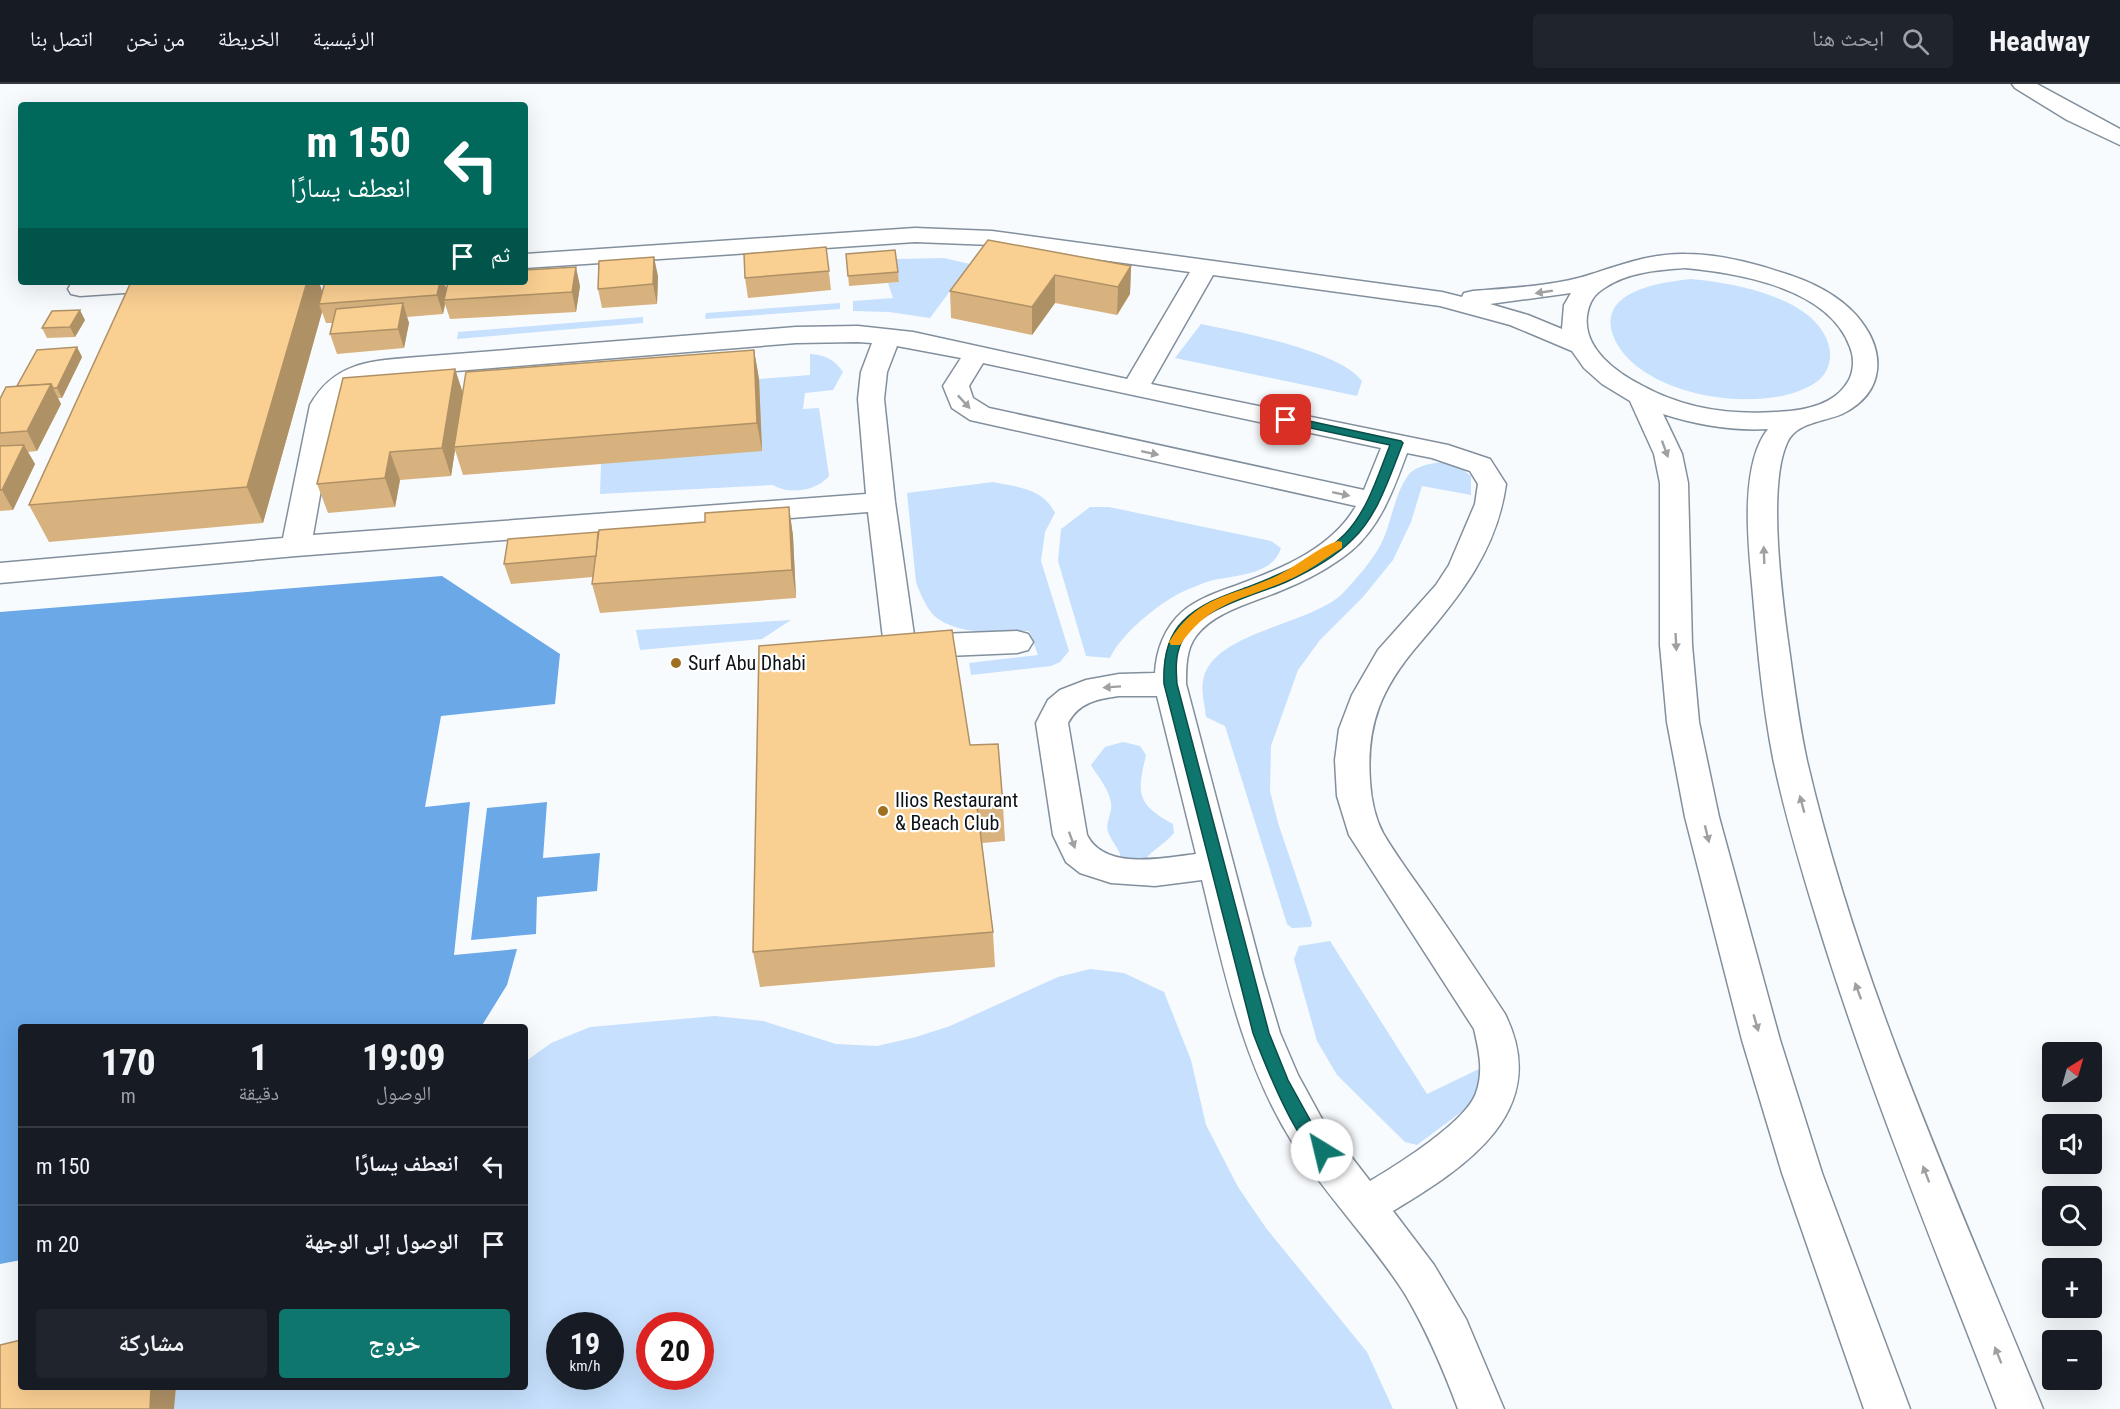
<!DOCTYPE html>
<html lang="ar">
<meta charset="utf-8">
<style>
:root{--surface:#171b24;--page:#20242c;--text:#f1f3f6;--muted:#9ea1a6;--line:#363941;--accent:#0f766e}
body{margin:0;font-family:"Roboto Condensed","Noto Naskh Arabic",sans-serif;background:var(--page);color:var(--text);direction:rtl;height:100vh;display:flex;flex-direction:column;font-size:22px;white-space:nowrap}
*{box-sizing:border-box;margin:0}
p{font-size:20px;color:var(--muted)}
.icon{flex:none;width:33px;height:33px;fill:none;stroke:currentColor;stroke-width:2;stroke-linecap:round;stroke-linejoin:round}
.map{position:relative;flex:1;overflow:hidden;direction:ltr}
.side{position:absolute;left:18px;top:940px;width:510px;height:366px;display:flex;flex-direction:column;background:var(--surface);border-radius:6px;box-shadow:0 6px 24px #0002;direction:rtl}
.side>*{flex:none}
.banner{position:absolute;left:18px;top:18px;width:510px;height:183px;border-radius:6px;box-shadow:0 6px 24px #0002;direction:rtl;background:#00695c;color:#fff;overflow:hidden}
.needle{width:39px;rotate:37deg}
.fabs{position:absolute;left:2042px;top:958px;display:grid;gap:12px}
.fabs a{display:grid;place-items:center;width:60px;height:60px;border-radius:6px;background:var(--surface);box-shadow:0 6px 24px #0002;font-size:30px}
.speed{position:absolute;left:546px;top:1228px;display:flex;gap:12px;font-size:30px;font-weight:700;text-align:center}
.speed>*{display:grid;place-content:center;width:78px;height:78px;border-radius:50%;background:var(--surface);box-shadow:0 6px 24px #0002;line-height:1}
.speed small{font-size:15px;font-weight:400}
.speed .limit{border:9px solid #d22;background:#fff;color:#111}
.pin{position:absolute;display:grid;place-items:center;width:51px;height:51px;color:#fff;margin:-26px;border-radius:12px;box-shadow:0 3px 9px #0006}
.me{position:absolute;width:66px;margin:-33px;rotate:324deg;stroke-linejoin:round;filter:drop-shadow(0 0 4px #0008)}
.turn{display:flex;align-items:center;gap:21px;height:126px;padding:0 18px;font-size:27px}
.turn .icon{width:78px;height:78px;stroke-width:2.5}
.turn b{display:block;font-size:42px;line-height:51px}
.then{display:flex;align-items:center;height:57px;padding:0 18px;background:#0003;gap:12px;font-size:22px}
.eta{display:flex;justify-content:space-evenly;align-items:center;height:102px;text-align:center}
.eta b{font-size:36px;font-weight:800;line-height:42px}
.cta{display:flex;gap:12px;margin-top:auto;padding:12px 18px}
.cta a{flex:1;height:69px;border-radius:6px;background:var(--accent);color:#fff;font-size:24px;font-weight:800;line-height:69px;text-align:center}
.cta a+a{background:var(--page);color:var(--text)}
ul{padding:0;list-style:none}
li{display:flex;align-items:center;gap:18px;height:78px;padding:0 18px;border-top:2px solid var(--line)}
li div{flex:1}
li b{display:block;font-size:22px}
li em{font-style:normal}
header{display:flex;align-items:center;gap:36px;box-sizing:border-box;height:84px;padding:0 30px;background:var(--surface);border-bottom:2px solid var(--line)}
header strong{font-size:28px}
nav{display:flex;gap:33px;margin-inline-start:auto;font-size:21px}
.search{width:420px;height:54px;background:var(--page);display:flex;align-items:center;gap:15px;box-sizing:border-box;padding:0 21px;border-radius:6px;color:var(--muted);font-size:22px}
.map>svg:first-child{display:block}
.green{fill:#c6e0fd;fill-rule:evenodd}
.water{fill:#6aa8e8}
.lines{fill:none;stroke-linecap:round;stroke-linejoin:round}
.minor-casing{stroke:#828f9c;stroke-width:3}
.minor{fill:#fff;fill-rule:evenodd}
.wall{fill:#d7b27e}
.shaded-wall{fill:#af9166}
.building{fill:#facf92;stroke:#af9166;stroke-width:1.5}
.oneway{fill:#9ea0a2}
.route{fill:#0f766e;stroke:#0a4d48;stroke-width:1.5}
.slow{fill:#f59e0b}
.poi-dot{fill:#9f7022;stroke:#fff;stroke-width:2}
.labels{text-anchor:middle;stroke-width:4.5;stroke-linejoin:round;paint-order:stroke}
.poi-label{font-size:20px;fill:#0d1217;stroke:#fff;text-anchor:start}
</style>
<header>
<strong>Headway</strong>
<div class="search"><svg class="icon" aria-label="search" viewBox="0 0 24 24"><circle cx="10" cy="10" r="6"/><path d="M15 15l6 6"/></svg>ابحث هنا</div>
<nav><a>الرئيسية</a><a>الخريطة</a><a>من نحن</a><a>اتصل بنا</a></nav>
</header>
<div class="map">
<svg width="2120" height="1325" viewBox="0 0 2120 1325">
<rect width="100%" height="100%" fill="#f8fbfe"/>
<!-- green -->
<g class="green">
<polygon points="944,174 970,180 930,234 889,228 853,227 853,217 893,214 888,199 899,198 896,175"/>
<path d="M1691,195C1734,199 1823,214 1830,268C1831,278 1827,289 1819,296C1770,335 1631,313 1612,248C1600,206 1663,198 1691,195Z"/>
<polygon points="840,219 840,225 705,235 706,229"/>
<polygon points="643,233 643,239 457,255 458,248"/>
<path d="M1201,240C1239,248 1339,266 1362,297L1357,312L1175,274Z"/>
<path d="M810,270C825,271 834,275 843,288L833,306L805,309L803,325L819,324L829,392C817,407 789,411 773,401L600,410L601,380L759,295L810,291Z"/>
<path d="M1444,378L1458,382L1471,392V411L1422,402L1411,438L1393,476L1363,513L1320,556L1298,586L1271,662L1270,707L1278,739L1312,839L1311,843L1292,844L1287,840L1225,642L1206,633C1205,622 1201,608 1203,597C1210,548 1312,541 1343,509C1357,494 1373,476 1382,458C1391,439 1395,410 1407,393C1414,382 1431,379 1444,378Z"/>
<path d="M993,398C1017,403 1043,404 1055,429L1045,448L1041,477L1069,567L1060,578L1051,582L971,591L969,579L1038,571L1029,547C1001,548 961,552 937,534C927,527 920,509 916,498L907,409Z"/>
<path d="M1090,423H1109L1271,457L1281,464C1273,492 1233,491 1210,497C1200,500 1189,505 1180,509C1157,521 1121,550 1110,574L1086,572L1058,477L1061,445Z"/>
<polygon points="791,536 762,555 640,566 636,546"/>
<path d="M1123,658L1140,662L1146,671C1137,709 1136,720 1173,740L1174,749C1165,760 1153,765 1144,777L1122,778C1120,764 1112,759 1108,748C1105,738 1113,729 1111,719C1109,705 1098,693 1091,681L1105,663Z"/>
<polygon points="1330,857 1427,1010 1479,985 1485,1006 1476,1017 1417,1061 1405,1058 1337,991 1317,957 1294,875 1299,862"/>
<path d="M1090,885L1124,889L1164,908L1191,976L1206,1041L1238,1103L1266,1144L1367,1268L1393,1325H174L176,1304H525V978L551,959L590,943L715,932L763,937L836,960L877,962L916,953L950,942L1058,893ZM560,1242H610V1293H560ZM650,1242H700V1293H650Z"/>
</g>
<!-- water -->
<g class="water">
<polygon points="442,492 560,570 555,620 441,632 425,723 470,718 454,871 517,865 507,901 481,943 21,944 21,1176 0,1180 0,528"/>
<polygon points="547,718 543,774 600,769 597,807 537,813 536,850 471,856 487,724"/>
</g>
<g class="lines">
<defs>
<g id="minor">
<polygon points="2012,0 2037,0 2120,45 2120,61 2067,36 2015,4"/>
<path d="M915,144L992,147L1442,208L1462,213L1464,209L1473,207C1510,204 1557,202 1592,190C1623,180 1653,169 1686,170C1717,170 1750,178 1780,188C1807,196 1836,209 1856,231C1886,265 1887,308 1842,330C1824,338 1796,338 1787,359C1768,401 1781,503 1787,550C1793,592 1798,636 1807,677C1859,901 1956,1113 2043,1325H1997C1934,1162 1867,1000 1816,833C1800,781 1784,727 1773,674C1762,617 1757,558 1752,500C1748,458 1740,380 1768,345C1733,347 1697,341 1663,330L1682,370L1688,399L1692,561L1699,638L1719,733L1780,956L1822,1089L1910,1325H1864L1782,1089L1742,956L1685,733L1667,638L1660,561V399L1654,370L1630,317L1602,300L1584,284L1572,267L1510,241L1440,222L1213,191L1151,300L1448,361L1490,375L1506,400C1497,466 1460,512 1418,561C1382,603 1366,640 1370,697C1371,714 1375,734 1383,749C1397,773 1414,795 1429,817C1455,854 1480,892 1505,930C1553,1027 1466,1083 1393,1127L1434,1181L1466,1235L1504,1325H1458C1443,1285 1427,1247 1405,1210C1372,1158 1327,1113 1294,1061C1243,981 1224,887 1202,796L1155,802L1111,799L1080,789L1066,778L1053,751L1036,639L1048,616L1060,606L1086,596L1119,590L1155,589C1156,566 1165,543 1182,528C1198,514 1221,507 1240,500C1283,484 1332,464 1356,422L970,336L952,324L943,302L961,274L897,262L887,288L884,315L895,418L914,551L1017,547L1028,550L1033,558L1028,566L1017,569L900,574L889,571L884,563L868,428L296,472L0,499V479L283,454L310,321C335,277 372,277 418,273L796,243L858,242L913,248L1127,295L1190,188L992,161L915,158L525,184V170ZM1685,184C1738,189 1829,204 1850,263C1855,275 1854,291 1845,302C1830,323 1799,327 1775,328C1729,331 1683,324 1643,302C1617,289 1583,265 1587,232C1589,218 1594,210 1606,203C1629,188 1658,186 1685,184ZM1571,209L1564,221L1562,245L1528,231L1490,220ZM858,258L872,259L861,288L858,315L866,410L313,451L336,321L349,305L372,294L796,259ZM983,279L1381,364L1364,406L989,324L973,314L969,302ZM1407,369L1432,374L1470,387L1478,400L1475,420L1449,481L1436,501L1378,566L1352,611L1339,645L1335,676L1337,712L1349,751L1474,945C1479,967 1484,987 1476,1009C1466,1038 1397,1081 1370,1097L1322,1035L1298,991L1280,949L1263,892L1186,600C1186,584 1186,565 1196,552C1215,527 1252,519 1280,507C1305,497 1330,484 1351,467C1381,442 1394,404 1407,369ZM1119,612H1157L1196,770C1163,774 1105,787 1087,751L1068,639C1079,618 1098,615 1119,612Z"/>
<polygon points="78,198 196,198 193,203 184,205 80,212 71,210 68,205 71,200"/>
</g>
</defs>
<!-- minor casing -->
<use href="#minor" class="minor-casing"/>
<!-- minor -->
<use href="#minor" class="minor"/>
</g>
<!-- wall -->
<g class="wall">
<polygon points="988,156 1131,182 1130,210 1117,231 1055,219 1032,251 951,234 950,207"/>
<polygon points="826,163 831,206 748,214 745,194"/>
<polygon points="846,170 898,188 899,198 849,202"/>
<polygon points="658,192 657,220 602,224 598,205"/>
<polygon points="319,198 322,208 325,198 444,198 447,206 580,202 576,228 450,235 445,220 443,230 407,233 409,239 404,264 337,270 330,250 333,239 326,239 322,228 263,439 49,458 29,421"/>
<polygon points="85,236 75,253 47,254 42,244"/>
<polygon points="77,263 82,273 62,314 58,314 61,320 37,367 28,368 35,380 13,426 0,427 0,315"/>
<polygon points="754,266 759,295 762,367 463,391 455,366 451,392 400,396 395,423 328,429 317,400 455,285 463,309"/>
<polygon points="789,423 793,452 796,514 600,529 592,500 593,493 511,500 504,480 599,448 705,438"/>
<polygon points="970,661 1003,721 1005,757 982,759 993,848 995,883 760,903 753,868"/>
</g>
<!-- shaded-wall -->
<g class="shaded-wall">
<polygon points="654,173 658,192 657,220 653,200"/>
<polygon points="1131,182 1130,210 1117,231 1118,203"/>
<polygon points="576,183 580,202 576,228 572,208"/>
<polygon points="1055,191 1055,219 1032,251 1032,223"/>
<polygon points="307,198 319,198 325,216 319,220 322,228 263,439 247,403"/>
<polygon points="440,198 444,198 447,208 444,216 445,220 443,230 437,211"/>
<polygon points="403,219 409,239 404,264 398,245"/>
<polygon points="80,226 85,236 75,253 70,243"/>
<polygon points="77,263 82,273 62,314 57,304"/>
<polygon points="754,266 759,295 762,367 757,339"/>
<polygon points="455,285 464,313 454,363 455,366 451,392 442,364"/>
<polygon points="51,300 61,320 37,367 27,347"/>
<polygon points="24,361 35,380 13,426 2,406"/>
<polygon points="390,368 400,396 395,423 385,394"/>
<polygon points="789,423 793,452 796,514 792,486"/>
<polygon points="151,1304 176,1304 174,1325 150,1325"/>
</g>
<!-- building -->
<g class="building">
<polygon points="988,156 1131,182 1118,203 1055,191 1032,223 950,207"/>
<polygon points="826,163 829,187 745,194 744,170"/>
<polygon points="895,166 898,188 848,192 846,170"/>
<polygon points="654,173 653,200 598,205 599,177"/>
<polygon points="576,183 572,208 444,216 448,198 525,198 525,186"/>
<polygon points="131,198 307,198 247,403 29,421"/>
<polygon points="325,198 440,198 437,211 319,220"/>
<polygon points="403,219 398,245 330,250 336,225"/>
<polygon points="80,226 70,243 42,244 52,227"/>
<polygon points="77,263 57,304 53,304 51,300 17,302 37,266"/>
<polygon points="754,266 757,339 454,363 466,288"/>
<polygon points="455,285 442,364 390,368 385,394 317,400 343,294"/>
<polygon points="51,300 27,347 0,349 0,315 6,303"/>
<polygon points="24,361 2,406 0,406 0,362"/>
<polygon points="789,423 792,486 592,500 599,446 705,438 705,429"/>
<polygon points="598,448 596,472 504,480 508,455"/>
<polygon points="952,546 970,661 998,660 1003,721 977,723 993,848 753,868 759,562"/>
<polygon points="21,1256 21,1304 151,1304 150,1325 0,1325 0,1261"/>
</g>
<!-- one-way arrows -->
<defs><path id="oneway-solid" d="M-6-.8H1V-3.2L6.5 0L1 3.2V.8H-6Z" transform="scale(1.5)"/></defs>
<g class="oneway">
<use href="#oneway-solid" transform="translate(1544 208) rotate(171)"/>
<use href="#oneway-solid" transform="translate(964 318) rotate(47)"/>
<use href="#oneway-solid" transform="translate(1665 365) rotate(70)"/>
<use href="#oneway-solid" transform="translate(1150 369) rotate(12)"/>
<use href="#oneway-solid" transform="translate(1341 410) rotate(12)"/>
<use href="#oneway-solid" transform="translate(1764 471) rotate(-92)"/>
<use href="#oneway-solid" transform="translate(1676 558) rotate(87)"/>
<use href="#oneway-solid" transform="translate(1112 603) rotate(176)"/>
<use href="#oneway-solid" transform="translate(1802 720) rotate(-105)"/>
<use href="#oneway-solid" transform="translate(1707 750) rotate(76)"/>
<use href="#oneway-solid" transform="translate(1072 756) rotate(70)"/>
<use href="#oneway-solid" transform="translate(1858 907) rotate(-110)"/>
<use href="#oneway-solid" transform="translate(1756 939) rotate(74)"/>
<use href="#oneway-solid" transform="translate(1926 1090) rotate(-111)"/>
<use href="#oneway-solid" transform="translate(1998 1271) rotate(-112)"/>
</g>
<!-- route -->
<path class="route" d="M1286,332L1401,357L1403,359C1390,391 1378,432 1352,456C1335,473 1308,488 1286,498C1253,512 1197,524 1181,559C1175,573 1176,586 1177,600L1269,949L1288,996L1314,1043L1330,1066L1328,1072L1322,1074C1297,1065 1263,975 1253,949L1164,600C1163,577 1166,554 1183,537C1201,519 1226,511 1248,503C1278,491 1322,474 1345,450C1368,426 1378,391 1390,361L1282,338V333Z"/>
<!-- slow -->
<path class="slow" d="M1338,457L1342,458V464C1324,475 1306,489 1286,497C1242,516 1209,518 1180,561H1171L1169,558C1200,507 1236,514 1282,489C1300,480 1318,463 1338,457Z"/>
<!-- markers -->
<g class="poi-dot">
<circle cx="676" cy="579" r="6"/>
<circle cx="883" cy="727" r="6"/>
</g>
<g class="labels">
<!-- poi labels -->
<g class="poi-label">
<text x="688" y="586">Surf Abu Dhabi</text>
<text x="895" y="723">Ilios Restaurant<tspan x="895" dy="23">&amp; Beach Club</tspan></text>
</g>
</g>
</svg>
<div class="fabs">
<a><svg class="needle" viewBox="-14 -14 28 28"><path d="M0-13l5 13h-10z" fill="#e53935"/><path d="M0 13l5-13h-10z" fill="#9ea1a6"/></svg></a>
<a><svg class="icon" aria-label="sound" viewBox="0 0 24 24"><path d="M4 9h4l5-4v14l-5-4H4zM17 9q2 3 0 6"/></svg></a>
<a><svg class="icon" aria-label="search" viewBox="0 0 24 24"><circle cx="10" cy="10" r="6"/><path d="M15 15l6 6"/></svg></a>
<a>+</a>
<a>−</a>
</div>
<div class="speed"><div>19<small>km/h</small></div><div class="limit">20</div></div>
<div class="pin" style="left:1286px;top:336px;background:#d93025"><svg class="icon" aria-label="arrive" viewBox="0 0 24 24"><path d="M6 21V4h12l-3 4 3 4H6"/></svg></div>
<svg class="me" style="left:1322px;top:1066px" viewBox="-20 -20 40 40"><circle r="19" fill="#fff"/><path d="M0-13L10 11 0 6-10 11z" fill="#0f766e"/></svg>
<div class="banner">
<div class="turn"><svg class="icon" aria-label="left" viewBox="0 0 24 24"><path d="M17 20v-9H6M10 6l-5 5 5 5"/></svg><div><b>150 m</b>انعطف يسارًا</div></div>
<div class="then">ثم<svg class="icon" aria-label="arrive" viewBox="0 0 24 24"><path d="M6 21V4h12l-3 4 3 4H6"/></svg></div>
</div>
<section class="side">
<div class="eta">
<div><b>19:09</b><p>الوصول</p></div>
<div><b>1</b><p>دقيقة</p></div>
<div><b>170</b><p>m</p></div>
</div>
<ul>
<li><svg class="icon" aria-label="left" viewBox="0 0 24 24"><path d="M17 20v-9H6M10 6l-5 5 5 5"/></svg><div><b>انعطف يسارًا</b></div><em>150 m</em></li>
<li><svg class="icon" aria-label="arrive" viewBox="0 0 24 24"><path d="M6 21V4h12l-3 4 3 4H6"/></svg><div><b>الوصول إلى الوجهة</b></div><em>20 m</em></li>
</ul>
<div class="cta"><a>خروج</a><a>مشاركة</a></div>
</section>
</div>
